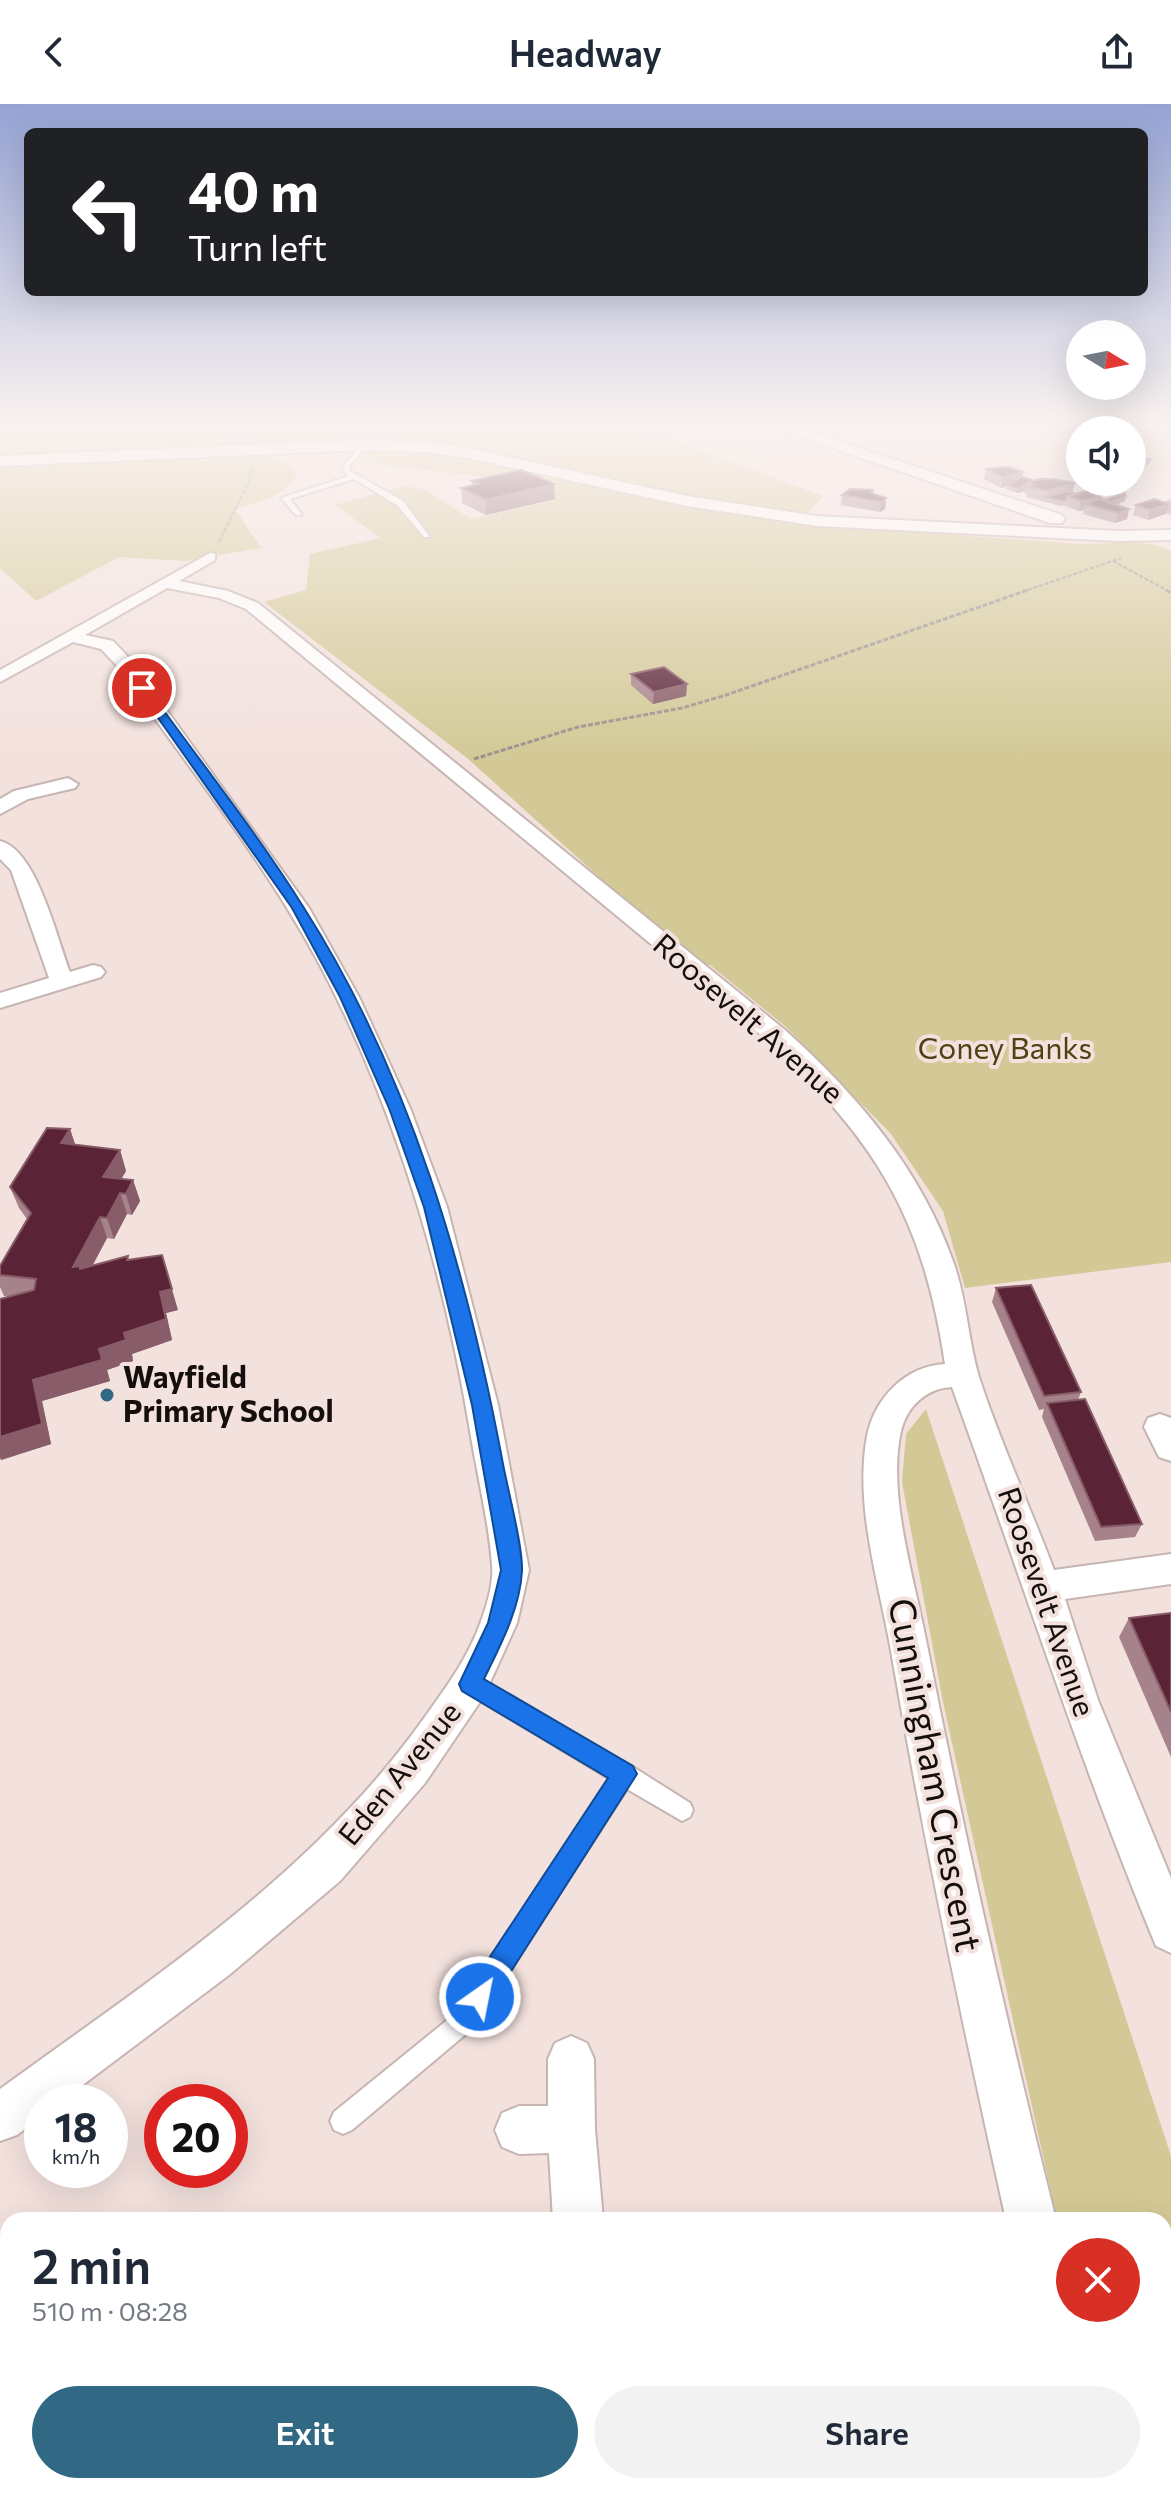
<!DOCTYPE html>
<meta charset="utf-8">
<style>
:root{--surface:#fff;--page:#f2f2f3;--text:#1f2937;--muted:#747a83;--accent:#316883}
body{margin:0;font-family:Commissioner,sans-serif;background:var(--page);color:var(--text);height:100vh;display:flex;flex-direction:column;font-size:30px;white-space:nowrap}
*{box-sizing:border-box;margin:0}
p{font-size:26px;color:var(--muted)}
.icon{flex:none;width:44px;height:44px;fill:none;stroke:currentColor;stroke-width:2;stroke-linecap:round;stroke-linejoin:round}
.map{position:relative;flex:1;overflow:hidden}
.panel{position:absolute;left:0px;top:2108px;width:1172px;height:282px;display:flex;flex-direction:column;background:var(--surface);border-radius:24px 24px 0 0;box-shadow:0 8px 32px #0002}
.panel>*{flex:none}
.banner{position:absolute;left:24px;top:24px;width:1124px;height:168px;border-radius:12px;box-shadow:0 8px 32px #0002;background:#202124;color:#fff;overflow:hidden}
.needle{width:52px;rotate:100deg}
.fabs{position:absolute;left:1066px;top:216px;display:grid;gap:16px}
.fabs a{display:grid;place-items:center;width:80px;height:80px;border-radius:50%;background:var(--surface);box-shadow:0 8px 32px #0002;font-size:40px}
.speed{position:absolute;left:24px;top:1980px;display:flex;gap:16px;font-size:40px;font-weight:700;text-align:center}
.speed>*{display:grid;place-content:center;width:104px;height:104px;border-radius:50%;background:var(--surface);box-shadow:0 8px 32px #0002;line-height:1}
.speed small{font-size:20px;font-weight:400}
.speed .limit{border:12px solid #d22;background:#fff;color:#111}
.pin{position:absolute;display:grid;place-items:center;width:68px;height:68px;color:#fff;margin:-34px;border:4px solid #fff;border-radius:50%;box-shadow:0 2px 8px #0007}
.me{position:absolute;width:88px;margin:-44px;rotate:33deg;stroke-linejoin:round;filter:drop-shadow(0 0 6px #0008)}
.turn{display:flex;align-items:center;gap:28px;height:168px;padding:0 32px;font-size:36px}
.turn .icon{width:104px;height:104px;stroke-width:2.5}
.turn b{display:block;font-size:56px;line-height:68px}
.round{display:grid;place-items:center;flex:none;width:84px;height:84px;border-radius:42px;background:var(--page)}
.overview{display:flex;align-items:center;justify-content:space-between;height:136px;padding:0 32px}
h1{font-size:48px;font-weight:600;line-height:60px}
.cta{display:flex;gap:16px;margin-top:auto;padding:16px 32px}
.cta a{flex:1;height:92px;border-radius:48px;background:var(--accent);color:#fff;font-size:32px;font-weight:600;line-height:92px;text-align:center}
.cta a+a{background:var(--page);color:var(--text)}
header{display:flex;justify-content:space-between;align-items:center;height:104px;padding:0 32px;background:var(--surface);font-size:36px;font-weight:600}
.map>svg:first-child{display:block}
.green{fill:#d3c996}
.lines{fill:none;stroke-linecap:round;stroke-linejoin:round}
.service-casing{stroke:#c6b5b1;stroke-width:4}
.minor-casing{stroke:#c6b5b1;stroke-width:4}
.tertiary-casing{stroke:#c6b5b1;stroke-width:4}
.path-far1{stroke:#9e908d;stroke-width:2;stroke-dasharray:4 2;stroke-linecap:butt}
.path{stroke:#9e908d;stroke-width:3;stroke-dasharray:5 2;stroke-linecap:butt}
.service{fill:#fff;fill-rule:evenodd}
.minor{fill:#fff;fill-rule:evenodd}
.tertiary{fill:#fff;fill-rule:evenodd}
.wall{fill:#a6828a}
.shaded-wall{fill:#885c68}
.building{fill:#5a2336;stroke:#885c68;stroke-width:2}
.route{fill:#1a73e8;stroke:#114b97;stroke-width:2}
.poi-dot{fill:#316883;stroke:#f3e1dd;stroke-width:3}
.labels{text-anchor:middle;stroke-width:8;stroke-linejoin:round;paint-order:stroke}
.street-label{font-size:30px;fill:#140e0d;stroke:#f3e1dd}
.park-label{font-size:30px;fill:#4d4312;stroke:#f3e1dd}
.poi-label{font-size:30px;font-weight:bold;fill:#140e0d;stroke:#f3e1dd;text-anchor:start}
.near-street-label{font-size:36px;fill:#140e0d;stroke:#f3e1dd}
</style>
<header><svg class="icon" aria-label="back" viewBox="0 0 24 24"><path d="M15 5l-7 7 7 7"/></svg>Headway<svg class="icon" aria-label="share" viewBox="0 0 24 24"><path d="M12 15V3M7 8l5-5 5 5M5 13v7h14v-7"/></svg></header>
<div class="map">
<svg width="1171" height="2389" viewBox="0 0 1171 2389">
<rect width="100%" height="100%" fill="#f3e1dd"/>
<!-- green -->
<g class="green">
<path d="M0,320H218L250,337L262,320H630L823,392L804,412L693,394L457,344H262L298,368C286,393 260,398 235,405L261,444L186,457L119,453L36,497L0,464Z"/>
<polygon points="367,344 464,352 651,395 751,412 843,423 1083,440 1136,438 1157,441 1171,447 1171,1158 965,1184 943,1107 891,1030 785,922 710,861 696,860 467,654 264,498 306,486 310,450 381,434 335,401 403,382 424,385 471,415 555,396 512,376 359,358"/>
<polygon points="926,1305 1171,2052 1171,2389 1131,2389 1129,2382 1164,2382 1164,2116 1057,2116 943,1598 902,1378 906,1330"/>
</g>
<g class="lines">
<defs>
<g id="service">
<polygon points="363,340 368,341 349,362 350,367 403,397 430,433 424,433 397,401 354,375 290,395 302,411 296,411 281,394 349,372 344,368 343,362"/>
<polygon points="471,1571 633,1663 690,1699 693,1706 690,1713 682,1717 627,1685 472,1925 352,2026 343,2030 334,2026 330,2017 334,2008 456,1909 610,1675 464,1587 461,1580 464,1573"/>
</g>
<g id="minor">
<path d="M210,449L215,450V456L179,477L228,487L258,499L785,926C858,992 921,1065 954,1160C967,1197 968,1236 979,1273C1000,1338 1030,1402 1054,1466L1171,1450V1480L1065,1495L1098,1596L1171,1774V1849L1156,1842C1080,1659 1020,1470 952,1283C927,1284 907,1302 901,1327C887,1390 914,1473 926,1536C964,1731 1008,1924 1056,2116H1006C964,1927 924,1738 891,1547C879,1479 854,1401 867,1332C875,1293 906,1262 945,1260C923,1113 876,1036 767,936L246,505L219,494L167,484L85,531L113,537L130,555L309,804L359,893L410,1004L447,1103L498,1301L529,1466L517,1519L484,1592L425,1679L340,1777L229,1871L60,1998H42V2012L17,2031L0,2037V1985C151,1875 312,1771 422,1617C444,1586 467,1556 480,1520C486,1504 494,1479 492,1461C489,1419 478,1375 471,1333C442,1154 383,959 287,804C237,723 173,642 118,563L101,545L73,538L0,578V566Z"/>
<polygon points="68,674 78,680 75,684 28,695 0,710 0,695 14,687"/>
<path d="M0,737C37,746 57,835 70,868L93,861L101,863L105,868L101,873L0,904V889L49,874L11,766L0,755Z"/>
<polygon points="1160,1310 1171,1314 1171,1357 1159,1353 1144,1323 1148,1314"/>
<polygon points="571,1932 587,1939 594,1955 595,2025 603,2116 553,2116 549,2049 519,2050 502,2043 495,2026 502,2009 519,2002 548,2002 548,1955 555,1939"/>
<polygon points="554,2382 608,2382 607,2389 553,2389"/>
<polygon points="1072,2382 1126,2382 1128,2389 1074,2389"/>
</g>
<g id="tertiary">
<polygon points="763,320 786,320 1062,411 1065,415 1062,419 1050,419"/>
<polygon points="365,336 427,338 468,344 687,392 817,412 1119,427 1171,426 1171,436 1119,437 817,422 687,402 468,354 427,348 365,346 0,362 0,352"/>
<polygon points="0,2203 8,2207 8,2288 0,2285"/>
<polygon points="25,2382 95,2382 98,2389 28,2389"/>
</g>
</defs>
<!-- service casing -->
<use href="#service" class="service-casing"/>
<!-- minor casing -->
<use href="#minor" class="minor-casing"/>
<!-- tertiary casing -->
<use href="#tertiary" class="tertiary-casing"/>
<!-- path-far1 -->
<g class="path-far1">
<polyline points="219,438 249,377 252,363"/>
<polyline points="1113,457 1170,488"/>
<polyline points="1022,488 1121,454"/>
</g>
<!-- path -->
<g class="path">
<polyline points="1166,486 1171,489"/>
<polyline points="474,655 578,623 682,604 726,591 1028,486"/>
</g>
<!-- service -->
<use href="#service" class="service"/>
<!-- minor -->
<use href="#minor" class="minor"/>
<!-- tertiary -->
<use href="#tertiary" class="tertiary"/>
</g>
<!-- wall -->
<g class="wall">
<polygon points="1132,352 1149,360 1142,364 1132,363"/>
<polygon points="986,365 1023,368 1022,374 1035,377 1075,379 1072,388 1076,390 1102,391 1101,396 1104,397 1104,396 1125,397 1116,401 1129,405 1127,415 1115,419 1083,410 1084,406 1079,407 1065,402 1065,401 1061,402 1026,393 1027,390 1024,389 1025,387 1017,389 1006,385 1007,382 1001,384 984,375"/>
<polygon points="472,377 555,395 486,411 462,399 461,384 472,382"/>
<polygon points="873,386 872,390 886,394 885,405 880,408 841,401 842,391"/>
<polygon points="1171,395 1171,411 1166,409 1148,416 1133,411 1136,401 1164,398"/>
<polygon points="631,570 687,580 686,592 653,600 631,581"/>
<polygon points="70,1025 75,1041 120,1046 126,1067 121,1075 133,1076 140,1097 132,1111 127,1110 114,1135 107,1134 92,1162 129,1156 178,1206 166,1209 172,1236 132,1250 133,1257 107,1266 110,1277 42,1297 51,1340 1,1356 10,1192 4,1192 0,1183 0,1162 27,1115 19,1104 10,1083"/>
<polygon points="996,1184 1081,1288 1078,1296 1142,1420 1135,1433 1095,1437 1042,1313 1044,1305 1039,1306 992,1198"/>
<polygon points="1171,1509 1171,1653 1119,1533 1129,1514"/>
</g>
<!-- shaded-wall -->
<g class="shaded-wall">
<polygon points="1151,355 1149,360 1142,364 1144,360"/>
<polygon points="1023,368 1021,378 1010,377 1010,381 1007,380 1007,382 1001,384 1003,374"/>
<polygon points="1075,379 1072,389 1047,393 1048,387"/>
<polygon points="554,380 555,395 486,411 486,396"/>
<polygon points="1026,382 1025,387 1017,389 1018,384"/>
<polygon points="1102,391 1100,401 1094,403 1085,400 1084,406 1079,407 1081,397"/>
<polygon points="1126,392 1125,397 1110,403 1111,398"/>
<polygon points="886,394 885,405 880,408 881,398"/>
<polygon points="1169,400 1166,410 1148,416 1150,406"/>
<polygon points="1129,405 1127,415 1115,419 1118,409"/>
<polygon points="687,580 686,592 653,600 654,588"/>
<polygon points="70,1025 77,1046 61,1039"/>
<polygon points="120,1046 126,1067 110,1094 103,1073"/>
<polygon points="133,1076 140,1097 132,1111 126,1090"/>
<polygon points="120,1089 127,1110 114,1135 107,1114"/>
<polygon points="100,1113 107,1134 85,1176 73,1163"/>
<polygon points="162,1151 178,1206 166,1209 172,1236 132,1250 133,1257 107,1266 110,1277 42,1297 51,1340 1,1356 0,1354 0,1333 33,1276 99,1245 124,1229 160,1188"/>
</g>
<!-- building -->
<g class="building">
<polygon points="1132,352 1151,355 1144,360 1132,357"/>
<polygon points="1008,363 1023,368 1003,374 986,365"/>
<polygon points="521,366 554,380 486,396 461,384 479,380 472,377"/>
<polygon points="1023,373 1035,377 1018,384 1007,380 1014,378 1010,377"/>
<polygon points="1040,375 1053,375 1075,379 1048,387 1028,383 1033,381 1026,379"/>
<polygon points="850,385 873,386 871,389 886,394 881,398 842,391"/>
<polygon points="1089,386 1102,391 1096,392 1101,394 1081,397 1067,392"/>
<polygon points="1068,387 1076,390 1067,392 1066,396 1062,397 1046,393"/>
<polygon points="1125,389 1126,392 1111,398 1104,396"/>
<polygon points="1098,395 1129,405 1118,409 1085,400"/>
<polygon points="1154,395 1169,400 1150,406 1136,401"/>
<polygon points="664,563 687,580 654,588 631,570"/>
<polygon points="47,1024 70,1025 61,1039 120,1046 103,1073 133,1076 126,1090 120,1089 107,1114 100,1113 73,1163 80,1162 80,1165 128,1152 127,1156 162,1151 172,1185 160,1188 166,1215 124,1229 126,1236 99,1245 102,1256 33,1276 42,1320 0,1333 0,1195 34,1186 36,1175 0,1171 0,1162 31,1109 10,1083"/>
<polygon points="1031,1181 1081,1288 1044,1292 996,1184"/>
<polygon points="1085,1295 1142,1420 1101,1423 1047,1299"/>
<polygon points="1171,1509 1171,1608 1129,1514"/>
</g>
<!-- sky -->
<linearGradient id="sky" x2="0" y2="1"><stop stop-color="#95a3d4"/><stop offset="0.49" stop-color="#faf2f0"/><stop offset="1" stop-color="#faf2f0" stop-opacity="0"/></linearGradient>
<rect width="1171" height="655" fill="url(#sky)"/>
<!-- route -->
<path class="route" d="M138,582H146C198,655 256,727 304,804C410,970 467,1167 503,1360C508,1387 523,1443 522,1467C520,1505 500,1542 484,1575L633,1662L637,1670L489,1902L480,1906L470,1902L466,1893L470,1883L608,1674L462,1587L459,1580L488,1519L501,1466L472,1301L424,1103L389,1004L340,893L292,804L137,584Z"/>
<!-- markers -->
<circle class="poi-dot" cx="107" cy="1291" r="8"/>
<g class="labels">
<!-- street labels -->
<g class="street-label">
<text transform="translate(748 915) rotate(41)" y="10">Roosevelt Avenue</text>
<text transform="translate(1046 1498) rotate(71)" y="10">Roosevelt Avenue</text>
<text transform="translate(400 1670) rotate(-51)" y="10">Eden Avenue</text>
</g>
<!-- park labels -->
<g class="park-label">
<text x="1005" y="955">Coney Banks</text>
</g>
<!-- poi labels -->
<g class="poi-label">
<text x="123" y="1284">Wayfield<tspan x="123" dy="34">Primary School</tspan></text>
</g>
<!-- near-street labels -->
<g class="near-street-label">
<text transform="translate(935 1671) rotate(79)" y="13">Cunningham Crescent</text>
</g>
</g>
</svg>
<div class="fabs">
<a><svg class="needle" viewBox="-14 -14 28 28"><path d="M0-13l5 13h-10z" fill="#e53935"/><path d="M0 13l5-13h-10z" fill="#747a83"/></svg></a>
<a><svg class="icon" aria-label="sound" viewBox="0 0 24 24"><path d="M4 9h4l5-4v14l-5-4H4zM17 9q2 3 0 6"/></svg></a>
</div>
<div class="speed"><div>18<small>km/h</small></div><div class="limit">20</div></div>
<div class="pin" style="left:142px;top:584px;background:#d93025"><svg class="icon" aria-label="arrive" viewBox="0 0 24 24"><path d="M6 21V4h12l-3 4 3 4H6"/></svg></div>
<svg class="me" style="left:480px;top:1893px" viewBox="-20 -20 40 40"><circle r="17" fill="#1a73e8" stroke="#fff" stroke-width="3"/><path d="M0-11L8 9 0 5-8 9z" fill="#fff"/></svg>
<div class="banner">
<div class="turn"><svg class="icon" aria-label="left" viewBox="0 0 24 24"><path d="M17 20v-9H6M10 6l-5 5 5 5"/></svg><div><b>40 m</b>Turn left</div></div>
</div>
<section class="panel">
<div class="overview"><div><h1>2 min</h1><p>510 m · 08:28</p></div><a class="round" style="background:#d93025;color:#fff"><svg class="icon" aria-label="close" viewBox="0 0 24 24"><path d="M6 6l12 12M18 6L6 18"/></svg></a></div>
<div class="cta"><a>Exit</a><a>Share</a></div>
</section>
</div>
